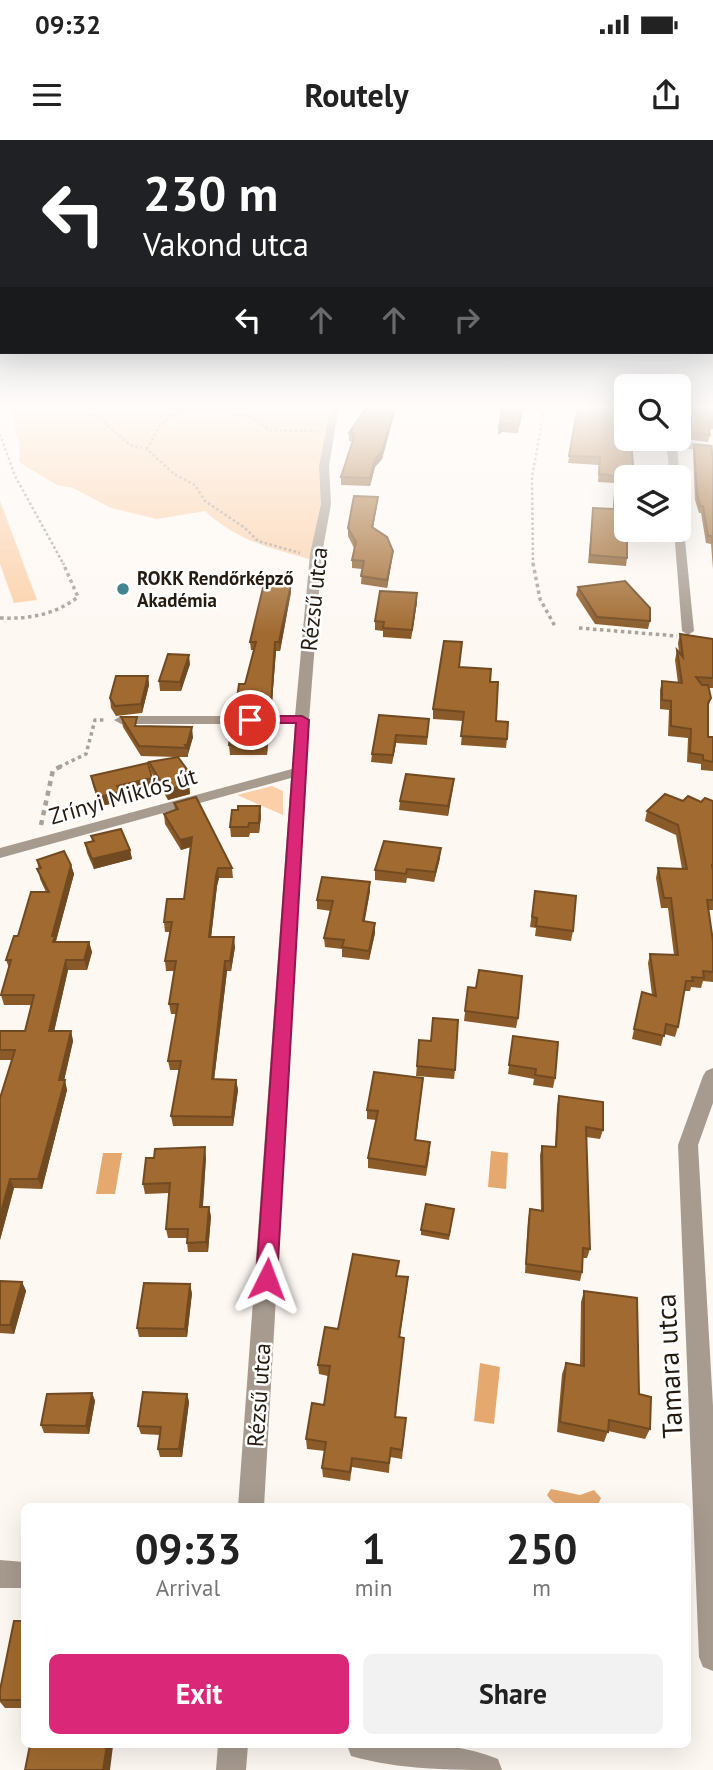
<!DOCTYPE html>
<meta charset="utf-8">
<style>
:root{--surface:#fff;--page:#f2f2f2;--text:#222;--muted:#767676;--accent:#db2777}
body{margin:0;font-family:"PT Sans",sans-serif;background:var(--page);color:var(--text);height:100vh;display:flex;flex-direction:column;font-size:26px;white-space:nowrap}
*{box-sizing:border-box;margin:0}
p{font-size:23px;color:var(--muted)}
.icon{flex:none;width:38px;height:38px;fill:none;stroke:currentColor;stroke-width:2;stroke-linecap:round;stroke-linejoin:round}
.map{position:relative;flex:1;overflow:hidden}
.drawer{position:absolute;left:21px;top:1363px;width:670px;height:245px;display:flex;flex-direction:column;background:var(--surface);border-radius:10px;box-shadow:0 7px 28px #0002}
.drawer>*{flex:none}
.guide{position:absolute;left:0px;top:0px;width:714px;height:214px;box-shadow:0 7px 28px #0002;background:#202124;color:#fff;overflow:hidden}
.buttons{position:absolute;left:614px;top:234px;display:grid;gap:14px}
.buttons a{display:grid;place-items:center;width:77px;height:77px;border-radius:10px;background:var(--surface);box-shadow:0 7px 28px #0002;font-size:35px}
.pin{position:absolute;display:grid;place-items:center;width:60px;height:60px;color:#fff;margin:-30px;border:4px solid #fff;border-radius:50%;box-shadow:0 2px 7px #0007}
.me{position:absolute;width:77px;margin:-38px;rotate:3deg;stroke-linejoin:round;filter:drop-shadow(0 0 5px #0008)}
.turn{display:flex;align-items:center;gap:24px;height:147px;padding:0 28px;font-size:32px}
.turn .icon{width:91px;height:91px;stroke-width:2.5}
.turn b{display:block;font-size:49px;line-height:60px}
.lanes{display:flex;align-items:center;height:66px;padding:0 28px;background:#0003;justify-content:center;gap:35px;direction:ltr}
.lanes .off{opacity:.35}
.eta{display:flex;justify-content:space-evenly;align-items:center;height:119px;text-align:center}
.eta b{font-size:42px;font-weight:700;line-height:49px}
.button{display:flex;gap:14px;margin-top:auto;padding:14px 28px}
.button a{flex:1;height:80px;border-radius:10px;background:var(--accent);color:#fff;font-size:28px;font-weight:700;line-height:80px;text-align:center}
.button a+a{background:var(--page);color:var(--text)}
.status{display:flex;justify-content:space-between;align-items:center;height:49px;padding:0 35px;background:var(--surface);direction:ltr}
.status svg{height:19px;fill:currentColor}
header{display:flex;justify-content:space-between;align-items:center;height:91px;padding:0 28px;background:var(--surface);font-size:32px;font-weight:700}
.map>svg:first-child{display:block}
.green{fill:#fbd0a9}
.water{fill:#e5a970}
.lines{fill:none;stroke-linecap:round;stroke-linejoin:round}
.path-far2{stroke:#a9a19a;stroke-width:2.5;stroke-dasharray:2.5 2.5;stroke-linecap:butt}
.path-far1{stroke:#a9a19a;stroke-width:3.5;stroke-dasharray:3.5 3.5;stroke-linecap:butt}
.path{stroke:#a9a19a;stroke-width:4.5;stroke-dasharray:5 5;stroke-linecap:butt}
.minor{fill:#a79b90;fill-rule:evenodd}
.wall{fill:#8a5b29}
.shaded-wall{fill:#714a22}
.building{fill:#a16a30;stroke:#714a22;stroke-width:2}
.route{fill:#db2777;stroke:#8e194d;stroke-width:2}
.poi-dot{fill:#408493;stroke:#fff;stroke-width:2.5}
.labels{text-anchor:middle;stroke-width:5;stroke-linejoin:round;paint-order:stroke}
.far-poi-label{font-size:19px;font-weight:bold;fill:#251b11;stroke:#fff;text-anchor:start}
.street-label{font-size:23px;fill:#251b11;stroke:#fff}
.near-street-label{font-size:28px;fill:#251b11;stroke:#fff}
</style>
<div class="status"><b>09:32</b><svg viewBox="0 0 49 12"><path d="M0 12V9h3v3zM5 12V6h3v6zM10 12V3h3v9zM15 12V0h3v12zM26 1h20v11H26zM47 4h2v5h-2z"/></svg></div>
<header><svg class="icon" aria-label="menu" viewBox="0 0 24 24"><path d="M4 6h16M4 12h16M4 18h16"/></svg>Routely<svg class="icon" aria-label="share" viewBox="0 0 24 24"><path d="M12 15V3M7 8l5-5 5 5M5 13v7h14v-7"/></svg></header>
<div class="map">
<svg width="713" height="1630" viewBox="0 0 713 1630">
<rect width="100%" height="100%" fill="#fef8f3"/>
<!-- green -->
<g class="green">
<path d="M9,266H335L324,326L316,421C273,409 239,402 205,371L157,379L111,368L73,348L57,345L19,322L20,308Z"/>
<polygon points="0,361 37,460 14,463 0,424"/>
<polygon points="272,646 283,651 283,675 237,655"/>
</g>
<!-- water -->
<g class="water">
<polygon points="491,1011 508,1013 506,1049 488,1047"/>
<polygon points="103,1013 122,1013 115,1054 96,1054"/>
<polygon points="480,1223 500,1227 494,1284 474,1281"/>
<path d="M551,1349L580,1355L594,1350L601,1358L597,1367C580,1367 557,1372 547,1355Z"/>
</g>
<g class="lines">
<!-- path-far2 -->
<g class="path-far2">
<polyline points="85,266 130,305 147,309 174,334 195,345 205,361 245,388 258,401 300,413"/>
<polyline points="175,271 221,268 257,280 270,290 316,291"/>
<polyline points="0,294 15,336 64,425"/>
<polyline points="147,309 160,285 175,273 176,266"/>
<polyline points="533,425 532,337 544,270"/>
</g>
<!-- path-far1 -->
<g class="path-far1">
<polyline points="533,423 540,459 556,488"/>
<path d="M0,478C30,479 54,475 78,457L63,423"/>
<polyline points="579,488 677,496"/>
<polyline points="59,627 86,614 95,580 106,580"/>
</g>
<!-- path -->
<polyline class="path" points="41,685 53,630 62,626"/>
<!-- minor -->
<g class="minor">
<polygon points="331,266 339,266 329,326 331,364 322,414 309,580 264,1367 238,1367 291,638 0,718 0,708 292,629 295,584 121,584 114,580 121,576 295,576 310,414 321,364 319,326"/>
<polygon points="666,299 713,305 713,311 677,308 680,338 670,338"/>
<polygon points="679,387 684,390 694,491 688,495 682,491 674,390 679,390"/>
<polygon points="713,928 713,963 698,1005 713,1266 713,1531 703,1527 699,1517 678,1005 703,936 706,931"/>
<polygon points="0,1420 24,1422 24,1448 0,1448"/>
<polygon points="218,1605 248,1605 246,1630 216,1630"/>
<path d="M347,1605C396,1603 452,1600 498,1619L502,1630C452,1630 399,1630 351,1616Z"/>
</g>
</g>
<!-- wall -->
<g class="wall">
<polygon points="364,266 397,266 396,268 382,319 375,327 370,346 341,345 341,337 352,301 349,301 349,293 366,267 364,267"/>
<polygon points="503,266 521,274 518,293 502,292 498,295"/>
<polygon points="578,266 634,338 639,390 637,402 627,401 627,418 626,426 588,423 593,368 613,369 615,343 598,342 599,325 568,323"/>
<polygon points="686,266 713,266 713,289 709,289 710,295 708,302 691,300"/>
<polygon points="694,305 713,318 713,429 711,404 706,403 701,373 699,373 695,360 693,312"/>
<polygon points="377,365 373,387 393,411 392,419 387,448 361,444 362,429 352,428 352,420 354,408 348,396 348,388"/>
<polygon points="286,436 287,444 291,444 291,452 280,511 276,511 271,573 236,573 236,565 245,544 254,510 251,510 250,502"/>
<polygon points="578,447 650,481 648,489 595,484 576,455"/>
<polygon points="417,462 411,499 383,497 383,491 375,490 375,481"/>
<polygon points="680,494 713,499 713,548 708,548 711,558 708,568 708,597 713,597 713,631 701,630 701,624 687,622 688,598 668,596 669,570 660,569 660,550 662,541 678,543 675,520 677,510 679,513 678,503"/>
<polygon points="190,524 181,551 160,551 159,541"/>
<polygon points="460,527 490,542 496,581 507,599 506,608 461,605 463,581 433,579 433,569"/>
<polygon points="148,536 149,545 142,573 116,576 111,568 110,558"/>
<polygon points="379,575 429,579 427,605 396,603 392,624 371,622 372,614"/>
<polygon points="121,577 139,587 193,597 188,614 188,617 178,617 192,644 189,645 190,654 168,660 151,632 149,622 177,617 141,616 123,587"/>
<polygon points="269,587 267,615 230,615 229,605"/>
<polygon points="91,636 152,638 153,648 120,655 121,662 100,666 93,646"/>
<polygon points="454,639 448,676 399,670 400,661"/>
<polygon points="683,661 713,661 713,770 708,770 713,801 713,842 703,841 701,848 691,847 690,851 684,851 678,887 675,897 664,894 661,906 632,899 640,862 652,855 648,823 650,814 674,815 668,768 661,768 656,738 658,728 682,729 676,695 645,681 647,671"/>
<polygon points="174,663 232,728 233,738 219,738 217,746 211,797 235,807 231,831 227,831 214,940 236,940 238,950 233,986 173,986 171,976 179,930 170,930 168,921 177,874 171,874 169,864 174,831 166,831 165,821 170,792 165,792 164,782 184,759 191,707 181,710 165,684 164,674 175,670"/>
<polygon points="261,676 259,693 250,693 249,697 231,697 230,687"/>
<polygon points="91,696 130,710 132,719 94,729 87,713 85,703 92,701"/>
<polygon points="440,718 434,742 407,738 406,743 375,740 375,730"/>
<polygon points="37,720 71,725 74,734 56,801 89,802 92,812 87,830 68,830 54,891 71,891 73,901 64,940 67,950 42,1049 14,1048 0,1100 12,920 0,920 0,891 25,891 31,865 4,865 1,855 9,828 6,820 18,796 46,752 40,739"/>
<polygon points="370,742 370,751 364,782 375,793 369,820 342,817 342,809 325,807 324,798 331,771 317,769 317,760"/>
<polygon points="535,751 573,791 571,801 535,796 536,788 530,787"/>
<polygon points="468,847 476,848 518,878 516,888 464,881"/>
<polygon points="513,896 555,938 553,948 533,945 534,939 508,934"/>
<polygon points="419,900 431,901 455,930 454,939 416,936"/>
<polygon points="423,938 416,1000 430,1012 426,1036 368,1028 368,1018 376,980 367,979 367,970"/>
<polygon points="559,956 603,990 600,999 586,997 590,1109 587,1118 582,1118 582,1132 580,1141 525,1133 528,1079 530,1069 541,1071 540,1015 542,1006 555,1007 557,966"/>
<polygon points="206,1017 203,1067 211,1076 208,1112 188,1112 187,1103 187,1098 168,1098 166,1089 169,1053 145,1054 143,1044"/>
<polygon points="454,1069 449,1100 421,1095 421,1090"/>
<polygon points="398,1136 408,1137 400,1197 396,1277 406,1278 402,1319 390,1317 389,1333 352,1327 350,1341 323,1337 322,1328 325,1311 307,1309 306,1299 324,1265 328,1236 319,1234 318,1225 338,1189"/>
<polygon points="0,1141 22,1142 26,1151 14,1194 0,1193"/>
<polygon points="584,1151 639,1254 650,1289 645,1299 608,1291 604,1302 557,1292 562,1234 566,1223 580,1226 581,1162"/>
<polygon points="192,1153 187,1197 139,1197 137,1188"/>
<polygon points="92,1253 95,1261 89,1294 44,1293 41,1285"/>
<polygon points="187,1254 189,1262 182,1317 160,1317 158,1309 160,1295 141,1294 138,1286"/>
<polygon points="24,1481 24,1568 5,1568 0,1562 0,1550"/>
</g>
<!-- shaded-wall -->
<g class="shaded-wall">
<polygon points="395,266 397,266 396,268 382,319 375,327 370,346 370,338 375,319"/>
<polygon points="522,266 530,266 521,274 518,293"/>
<polygon points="502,284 502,292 498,295 499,287"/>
<polygon points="378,357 377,365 372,394 372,387"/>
<polygon points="393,411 392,419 387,448 387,440"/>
<polygon points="291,444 291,452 280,511 279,502"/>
<polygon points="417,453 417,462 411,499 412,490"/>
<polygon points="275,502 276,511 271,573 271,565"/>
<polygon points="189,515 190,524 181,551 180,542"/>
<polygon points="148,536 149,545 142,573 141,564"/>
<polygon points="269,577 269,587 267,615 266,606"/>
<polygon points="192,587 193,597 188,614 187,605"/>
<polygon points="396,595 396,603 392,624 393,615"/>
<polygon points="191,635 192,644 189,645 190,654 168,660 166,650 185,636"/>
<polygon points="152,638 153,648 120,655 121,662 100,666 98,657 117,646"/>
<polygon points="454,639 453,649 448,676 448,666"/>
<polygon points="260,666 261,676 259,693 259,683"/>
<polygon points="192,697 193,706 181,710 180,700"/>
<polygon points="441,708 440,718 434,742 435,732"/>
<polygon points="130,710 132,719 94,729 92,719"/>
<polygon points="71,725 74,734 56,801 57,806 56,811 52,796"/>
<polygon points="218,728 219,738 217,746 210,807 209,797 216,736"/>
<polygon points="370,742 370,751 363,791 363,781"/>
<polygon points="375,783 375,793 369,820 369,811"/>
<polygon points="234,797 235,807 231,831 230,821"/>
<polygon points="89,802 92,812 87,830 84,820"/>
<polygon points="66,820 68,830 52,901 49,891"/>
<polygon points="225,821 227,831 213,949 212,939"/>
<polygon points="71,891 73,901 62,950 59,940"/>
<polygon points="65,940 67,950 42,1049 38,1039"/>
<polygon points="236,940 238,950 233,986 232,977"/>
<polygon points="205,1007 206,1017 202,1076 200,1067"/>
<polygon points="10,1039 14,1048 0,1100 0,1076"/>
<polygon points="209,1067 211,1076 208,1112 206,1102"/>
<polygon points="408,1137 407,1148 398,1207 399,1197"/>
<polygon points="22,1142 26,1151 14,1194 10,1185"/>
<polygon points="190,1144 192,1153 187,1197 185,1189"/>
<polygon points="92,1253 95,1261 89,1294 86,1286"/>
<polygon points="187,1254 189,1262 182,1317 179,1309"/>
<polygon points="107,1605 113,1606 110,1630 103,1630"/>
</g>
<!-- building -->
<g class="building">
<polygon points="367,266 395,266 382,311 375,319 370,338 341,337 355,294 349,293"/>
<polygon points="503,266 523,266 519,285 502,284 499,287"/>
<polygon points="578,266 626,266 626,299 631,299 634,338 626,338 626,390 639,390 638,394 627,393 627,418 590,415 593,368 614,369 616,336 599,334 600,317 569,316"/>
<polygon points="688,266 713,266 713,282 708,282 710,295 693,292"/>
<polygon points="694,305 711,306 713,318 713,403 712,396 708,396 703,366 700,366 697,353"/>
<polygon points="354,356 378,357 372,387 387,397 393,411 387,440 361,436 364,421 352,420 356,402 348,388"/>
<polygon points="266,435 286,436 284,444 291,444 279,502 275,502 271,565 236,565 239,544 245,544 256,502 250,502"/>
<polygon points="625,441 650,468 650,481 597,477 578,447"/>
<polygon points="380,451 417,453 412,490 383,488 384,482 375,481"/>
<polygon points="680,494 713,499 713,538 696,537 702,545 708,545 711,558 708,563 708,597 713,597 713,622 703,620 703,615 690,613 691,589 671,586 671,561 662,560 662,541 682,543 677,510 683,517"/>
<polygon points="444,501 462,502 459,527 491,529 490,542 498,542 496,581 508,582 507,599 461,596 464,572 433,569"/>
<polygon points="168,514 189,515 180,542 159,541"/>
<polygon points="116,536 148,536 141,564 115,566 110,558"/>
<polygon points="379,575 429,579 427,597 396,595 393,615 372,614"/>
<polygon points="121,577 137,577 135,586 192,587 187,605 185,605 187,608 139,606"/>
<polygon points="233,577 269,577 266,606 229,605"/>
<polygon points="178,617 191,635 185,636 189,644 166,650 149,622"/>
<polygon points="148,623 152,638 117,646 120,652 98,657 91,636"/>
<polygon points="406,634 454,639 448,666 400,661"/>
<polygon points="665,654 683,661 688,656 701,662 705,658 713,661 713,725 712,725 713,731 713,760 707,760 713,801 713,832 703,831 704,838 692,837 693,841 686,841 678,887 666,884 664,896 634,889 642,852 656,856 650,814 678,815 671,758 664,758 658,728 687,729 678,685 647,671"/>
<polygon points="196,657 232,728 218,728 216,736 209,797 234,797 230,821 225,821 212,939 236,940 232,977 171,976 181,921 168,921 178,864 169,864 176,821 165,821 172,782 164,782 167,759 184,759 192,697 180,700 164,674 178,669 174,663"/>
<polygon points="238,666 260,666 259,683 249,683 248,687 230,687 232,670 238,670"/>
<polygon points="121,689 130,710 92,719 85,703 94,701 91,696"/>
<polygon points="384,701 441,708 435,732 407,729 406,734 375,730"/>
<polygon points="64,711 71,725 52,796 55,796 53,802 89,802 84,820 66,820 49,891 71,891 59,940 65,940 38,1039 10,1039 0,1076 0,958 15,910 0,910 0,891 25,891 34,855 1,855 11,820 6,820 14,796 18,796 31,752 49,752 37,729 41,728 37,720"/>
<polygon points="322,737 370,742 363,781 375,783 369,811 342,807 344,800 324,798 333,761 317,760"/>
<polygon points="535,751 576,756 573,791 536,786 537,778 532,777"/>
<polygon points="479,830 522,836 518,878 465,871 468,847 476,848"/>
<polygon points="433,878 458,880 455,930 417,926 419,900 431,901"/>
<polygon points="513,896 558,902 555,938 535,935 536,929 509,925"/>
<polygon points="374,932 423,938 415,1000 430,1002 426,1027 368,1018 378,971 367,970"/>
<polygon points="559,956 603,962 603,990 586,987 590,1109 583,1108 582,1132 526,1124 530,1069 543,1071 542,1006 556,1007"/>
<polygon points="205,1007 200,1067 209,1067 206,1102 187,1103 188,1089 166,1089 170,1043 143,1044 146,1018 154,1018 155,1009"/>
<polygon points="426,1064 454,1069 449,1095 421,1090"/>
<polygon points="353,1114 399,1121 396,1136 408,1137 399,1197 404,1198 395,1277 406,1278 402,1310 391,1308 389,1323 352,1318 350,1332 322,1328 326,1302 306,1299 312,1263 324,1265 330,1226 318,1225 325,1187 338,1189"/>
<polygon points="0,1141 22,1142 10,1185 0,1185"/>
<polygon points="144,1143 190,1144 185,1189 137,1188"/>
<polygon points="584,1151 637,1158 639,1254 651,1257 650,1289 609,1280 608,1292 560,1282 566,1223 584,1226"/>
<polygon points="143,1252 187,1254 179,1309 158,1309 161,1287 138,1286"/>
<polygon points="92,1253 86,1286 41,1285 47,1254"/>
<polygon points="14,1481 24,1481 24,1560 0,1560 0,1550"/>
<polygon points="30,1605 107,1605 103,1630 25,1630"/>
</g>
<!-- sky -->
<linearGradient id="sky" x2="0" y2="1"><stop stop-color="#a7b0b8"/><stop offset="0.54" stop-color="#fffcfa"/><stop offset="1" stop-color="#fffcfa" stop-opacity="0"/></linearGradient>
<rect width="713" height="494" fill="url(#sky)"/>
<!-- route -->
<polygon class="route" points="250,576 302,576 309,580 277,1139 274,1145 267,1148 259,1145 256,1139 296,583 246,583 246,577"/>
<!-- markers -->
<circle class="poi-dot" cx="123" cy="449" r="7"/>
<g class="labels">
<!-- far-poi labels -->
<g class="far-poi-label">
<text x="137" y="445">ROKK Rendőrképző<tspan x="137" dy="22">Akadémia</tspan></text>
</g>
<!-- street labels -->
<g class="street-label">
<text transform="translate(314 459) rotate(-84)" y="8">Rézsű utca</text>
<text transform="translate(123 656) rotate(-16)" y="8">Zrínyi Miklós út</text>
<text transform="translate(259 1255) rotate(-86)" y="8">Rézsű utca</text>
</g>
<!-- near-street labels -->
<g class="near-street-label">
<text transform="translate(669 1226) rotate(-93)" y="10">Tamara utca</text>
</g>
</g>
</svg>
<div class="buttons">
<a><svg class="icon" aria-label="search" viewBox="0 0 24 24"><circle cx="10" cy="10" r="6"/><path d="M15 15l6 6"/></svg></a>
<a><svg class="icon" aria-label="layers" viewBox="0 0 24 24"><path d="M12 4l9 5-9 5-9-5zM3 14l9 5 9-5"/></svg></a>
</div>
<div class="pin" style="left:250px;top:580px;background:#d93025"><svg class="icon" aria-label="arrive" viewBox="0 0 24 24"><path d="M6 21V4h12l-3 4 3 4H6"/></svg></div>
<svg class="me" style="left:267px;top:1139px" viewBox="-20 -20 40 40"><path d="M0-17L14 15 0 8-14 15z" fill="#db2777" stroke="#fff" stroke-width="4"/></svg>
<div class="guide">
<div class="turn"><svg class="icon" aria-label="left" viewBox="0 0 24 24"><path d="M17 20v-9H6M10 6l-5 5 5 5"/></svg><div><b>230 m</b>Vakond utca</div></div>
<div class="lanes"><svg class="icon" aria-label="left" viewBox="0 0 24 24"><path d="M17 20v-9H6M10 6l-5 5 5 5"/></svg><svg class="icon off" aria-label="ahead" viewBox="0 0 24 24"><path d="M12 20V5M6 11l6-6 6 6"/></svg><svg class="icon off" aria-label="ahead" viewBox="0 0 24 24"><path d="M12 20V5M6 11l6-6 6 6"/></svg><svg class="icon off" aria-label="right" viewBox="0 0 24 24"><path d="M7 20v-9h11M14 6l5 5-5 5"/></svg></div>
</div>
<section class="drawer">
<div class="eta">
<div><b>09:33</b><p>Arrival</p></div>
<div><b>1</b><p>min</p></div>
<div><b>250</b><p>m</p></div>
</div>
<div class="button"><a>Exit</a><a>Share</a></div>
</section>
</div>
